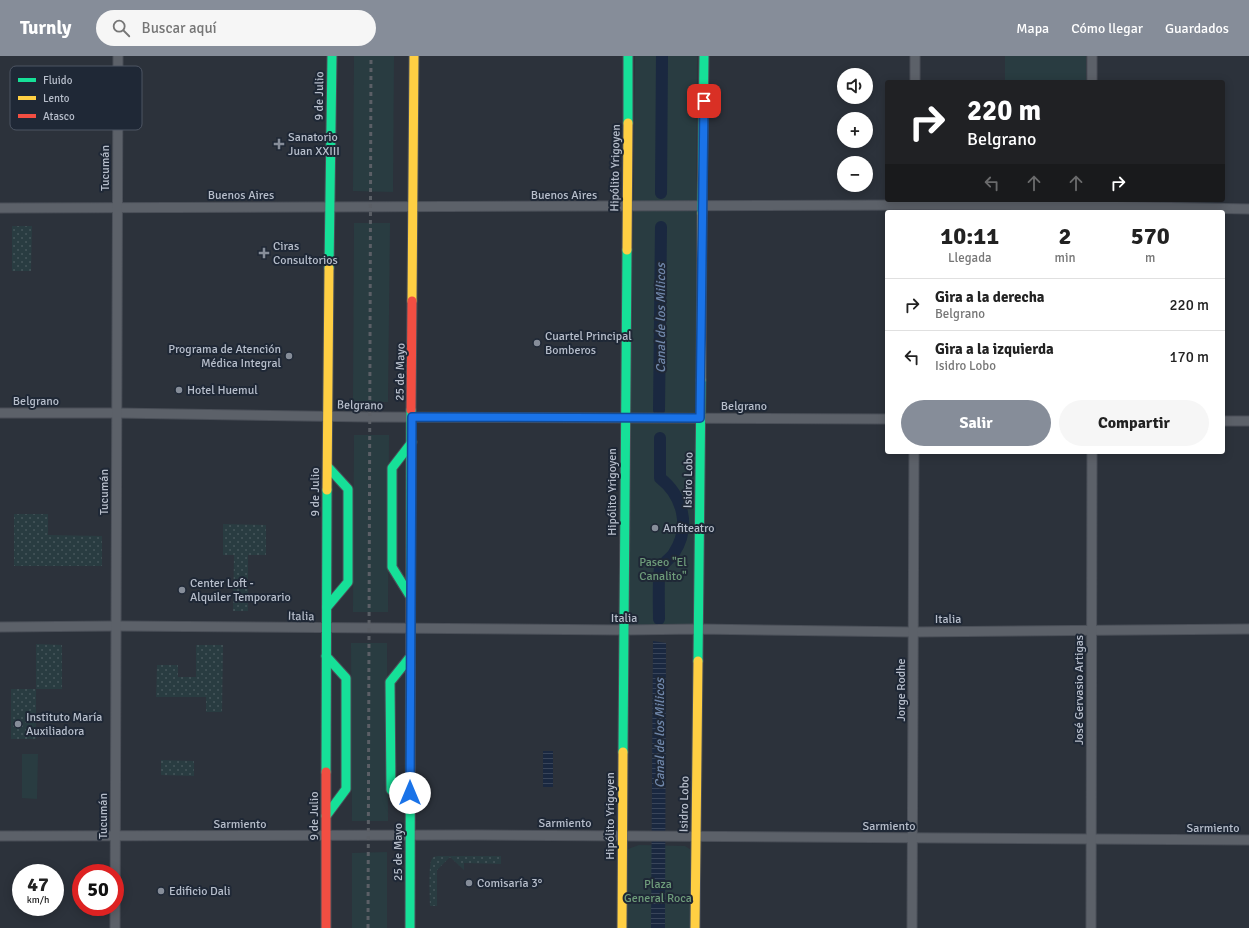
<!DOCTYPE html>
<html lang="es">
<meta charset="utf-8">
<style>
:root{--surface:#fff;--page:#f6f6f6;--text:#222;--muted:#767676;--line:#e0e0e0;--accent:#868d99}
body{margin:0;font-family:Signika,sans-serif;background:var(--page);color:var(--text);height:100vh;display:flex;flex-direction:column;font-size:15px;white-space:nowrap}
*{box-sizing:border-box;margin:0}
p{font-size:13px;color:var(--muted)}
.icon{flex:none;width:22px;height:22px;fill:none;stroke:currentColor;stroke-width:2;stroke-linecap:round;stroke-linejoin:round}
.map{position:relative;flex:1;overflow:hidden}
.sheet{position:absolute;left:885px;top:154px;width:340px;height:244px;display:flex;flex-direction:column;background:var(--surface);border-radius:4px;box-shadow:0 2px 10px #0003}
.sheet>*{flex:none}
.hud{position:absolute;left:885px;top:24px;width:340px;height:122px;border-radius:4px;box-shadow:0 2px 10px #0003;background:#202124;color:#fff;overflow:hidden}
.controls{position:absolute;left:837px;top:12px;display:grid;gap:8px}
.controls a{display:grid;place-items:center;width:36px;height:36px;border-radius:50%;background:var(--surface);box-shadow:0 2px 10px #0003;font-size:20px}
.speed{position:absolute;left:12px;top:808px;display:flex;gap:8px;font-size:20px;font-weight:700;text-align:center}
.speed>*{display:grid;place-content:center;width:52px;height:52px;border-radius:50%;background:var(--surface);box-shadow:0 2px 10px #0003;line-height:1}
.speed small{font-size:10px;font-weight:400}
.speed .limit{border:6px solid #d22;background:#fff;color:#111}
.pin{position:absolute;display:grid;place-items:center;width:34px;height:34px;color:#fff;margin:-17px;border-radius:8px;box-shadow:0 2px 6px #0006}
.me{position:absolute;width:44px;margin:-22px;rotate:0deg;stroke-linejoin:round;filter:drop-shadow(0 0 3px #0008)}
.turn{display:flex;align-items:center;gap:14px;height:84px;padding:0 16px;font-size:18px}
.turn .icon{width:52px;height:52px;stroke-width:2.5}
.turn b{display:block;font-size:28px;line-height:34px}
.lanes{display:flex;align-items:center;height:38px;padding:0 16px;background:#0003;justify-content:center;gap:20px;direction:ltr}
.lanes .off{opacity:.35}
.eta{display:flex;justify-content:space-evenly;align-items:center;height:68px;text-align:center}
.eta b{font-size:24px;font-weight:700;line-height:28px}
.action{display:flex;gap:8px;margin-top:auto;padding:8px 16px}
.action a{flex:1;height:46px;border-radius:24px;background:var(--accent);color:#fff;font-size:16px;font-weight:700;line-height:46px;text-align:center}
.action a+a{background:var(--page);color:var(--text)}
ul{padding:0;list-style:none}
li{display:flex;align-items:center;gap:12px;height:52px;padding:0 16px;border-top:1px solid var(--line)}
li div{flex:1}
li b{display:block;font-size:15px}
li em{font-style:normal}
header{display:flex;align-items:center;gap:24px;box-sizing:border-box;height:56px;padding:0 20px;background:var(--accent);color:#fff}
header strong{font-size:19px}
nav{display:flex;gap:22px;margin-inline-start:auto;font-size:14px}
.search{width:280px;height:36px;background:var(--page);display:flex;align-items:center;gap:10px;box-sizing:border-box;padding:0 14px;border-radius:22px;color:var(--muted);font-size:15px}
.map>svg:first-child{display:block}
.grass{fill:url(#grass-dots)}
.park{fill:#293c41}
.water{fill:url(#water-rules)}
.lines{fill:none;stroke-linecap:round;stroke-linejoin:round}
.canal{stroke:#1a2840;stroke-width:12}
.street-casing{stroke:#4a4f58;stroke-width:11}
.fast-casing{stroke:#4a4f58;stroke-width:11}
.slow-casing{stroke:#4a4f58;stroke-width:11}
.jam-casing{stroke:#4a4f58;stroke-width:11}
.street{stroke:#5c6169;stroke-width:9}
.fast{stroke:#16e098;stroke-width:9}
.slow{stroke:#ffcf43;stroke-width:9}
.jam{stroke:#f24e42;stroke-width:9}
.rail{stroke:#5b5f66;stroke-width:3;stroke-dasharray:4 4;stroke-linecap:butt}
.route-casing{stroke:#114b97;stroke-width:10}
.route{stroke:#1a73e8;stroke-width:7}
.poi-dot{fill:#868d99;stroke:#1f2836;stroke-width:1.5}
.labels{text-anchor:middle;stroke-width:4;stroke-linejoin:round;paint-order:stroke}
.street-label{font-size:12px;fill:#b7becb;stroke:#1f2836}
.poi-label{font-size:12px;fill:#b7becb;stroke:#1f2836;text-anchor:start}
.park-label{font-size:12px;fill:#6e9c7a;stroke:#1f2836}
.water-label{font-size:13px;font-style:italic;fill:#7087aa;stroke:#1f2836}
.key{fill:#1f2836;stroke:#4d5563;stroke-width:1}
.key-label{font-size:11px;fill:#b7becb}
</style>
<header>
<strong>Turnly</strong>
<div class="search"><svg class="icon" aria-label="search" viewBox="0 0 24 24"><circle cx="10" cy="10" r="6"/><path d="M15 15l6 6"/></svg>Buscar aquí</div>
<nav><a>Mapa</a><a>Cómo llegar</a><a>Guardados</a></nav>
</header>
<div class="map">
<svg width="1249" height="872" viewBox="0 0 1249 872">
<defs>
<pattern id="grass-dots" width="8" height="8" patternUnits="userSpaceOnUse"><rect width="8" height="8" fill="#293c41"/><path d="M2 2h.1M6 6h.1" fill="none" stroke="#46565b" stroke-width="1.8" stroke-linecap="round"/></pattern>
<pattern id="water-rules" width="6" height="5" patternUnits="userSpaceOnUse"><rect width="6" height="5" fill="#1a2840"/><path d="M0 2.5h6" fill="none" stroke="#39455a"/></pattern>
</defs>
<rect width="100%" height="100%" fill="#2c323b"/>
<!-- grass -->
<g class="grass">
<polygon points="12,170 32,170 31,215 12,215"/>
<polygon points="14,458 48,458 48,479 102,480 102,510 14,510"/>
<polygon points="223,468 266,469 266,499 248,499 248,555 233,555 234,499 223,499"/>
<polygon points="36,588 62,589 62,633 36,633 36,683 11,683 11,633 36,633"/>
<polygon points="196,589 223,589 222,656 206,656 206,641 156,641 157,609 178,609 178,621 196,621"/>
<polygon points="161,704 194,705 194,720 161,719"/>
<path d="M438,800H501V808L464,807V814L450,801L437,814V850H430C430,841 428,809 432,803C434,800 434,801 438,800Z"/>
</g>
<!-- park -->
<g class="park">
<polygon points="354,0 394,0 393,136 353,135"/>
<polygon points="635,0 697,0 695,574 629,569"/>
<rect x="1005" y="0" width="81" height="26"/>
<polygon points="354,167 390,167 388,346 353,346"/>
<polygon points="354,379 389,379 388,556 353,556"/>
<polygon points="351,587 387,587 388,765 352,765"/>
<polygon points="22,698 38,698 37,743 22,742"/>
<polygon points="639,789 685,790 691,794 691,872 625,872 628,793"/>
<polygon points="387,796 387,872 352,872 352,797"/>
</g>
<!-- water -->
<g class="water">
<polygon points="653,585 666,587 665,872 651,872"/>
<rect x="543" y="695" width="10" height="36"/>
</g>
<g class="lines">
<!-- canal -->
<g class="canal">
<polyline points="661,137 662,0"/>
<polyline points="659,354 661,171"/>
<path d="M659,563C659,555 658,518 660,513C663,507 671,502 674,497C691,471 683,440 660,422V382"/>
</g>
<defs>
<g id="street">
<polyline points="915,26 915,0"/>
<polyline points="1092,26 1092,0"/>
<polyline points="0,152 914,149 1092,150 1249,153"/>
<polyline points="0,357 116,357 370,361 887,363"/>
<polyline points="1223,365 1249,365"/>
<polyline points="0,571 116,570 624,574 698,573 913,576 1249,573"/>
<polyline points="0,780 478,779 1249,784"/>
<polyline points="115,872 118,0"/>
<polyline points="912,872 914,396"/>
<polyline points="1091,872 1092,396"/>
</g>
<g id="fast">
<polyline points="628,67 628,0"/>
<polyline points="702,157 704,0"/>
<polyline points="329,212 332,0"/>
<polyline points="410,540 392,511 392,412 412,386"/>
<polyline points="327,551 348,526 348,433 328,411"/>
<polyline points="326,600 346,622 346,733 326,760"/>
<polyline points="410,601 390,626 391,734 410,751"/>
<polyline points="698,605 701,324"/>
<polyline points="623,696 627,194"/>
<polyline points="326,716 327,434"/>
<polyline points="410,872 411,354"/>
</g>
<g id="slow">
<polyline points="627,194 628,67"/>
<polyline points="412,245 414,0"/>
<polyline points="701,324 702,157"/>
<polyline points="327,434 329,212"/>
<polyline points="622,872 623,696"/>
<polyline points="695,872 698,605"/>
</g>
<g id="jam">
<polyline points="411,354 412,245"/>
<polyline points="326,872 326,716"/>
</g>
</defs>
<!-- street casing -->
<use href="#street" class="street-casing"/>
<!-- fast casing -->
<use href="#fast" class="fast-casing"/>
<!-- slow casing -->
<use href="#slow" class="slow-casing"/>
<!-- jam casing -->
<use href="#jam" class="jam-casing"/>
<!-- street -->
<use href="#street" class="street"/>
<!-- fast -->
<use href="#fast" class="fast"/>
<!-- slow -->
<use href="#slow" class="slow"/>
<!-- jam -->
<use href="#jam" class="jam"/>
<!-- rail -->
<polyline class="rail" points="368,872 371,0"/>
</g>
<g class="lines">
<defs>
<polyline id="route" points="410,737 412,361 700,362 704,45"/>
</defs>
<!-- route casing -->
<use href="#route" class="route-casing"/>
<!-- route -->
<use href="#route" class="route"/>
</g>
<!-- markers -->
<g class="poi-dot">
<path d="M277 82h4v4h4v4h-4v4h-4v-4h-4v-4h4z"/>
<path d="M262 191h4v4h4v4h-4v4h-4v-4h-4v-4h4z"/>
<circle cx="537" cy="287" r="4"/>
<circle cx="289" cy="300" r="4"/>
<circle cx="179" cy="334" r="4"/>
<circle cx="655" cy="472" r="4"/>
<circle cx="182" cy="534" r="4"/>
<circle cx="18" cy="668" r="4"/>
<circle cx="469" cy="827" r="4"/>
<circle cx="161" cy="835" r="4"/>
</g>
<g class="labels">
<!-- street labels -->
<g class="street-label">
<text transform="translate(319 40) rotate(-89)" y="4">9 de Julio</text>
<text transform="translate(105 112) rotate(-90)" y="4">Tucumán</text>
<text transform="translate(615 112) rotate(-89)" y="4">Hipólito Yrigoyen</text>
<text x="241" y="143">Buenos Aires</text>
<text x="564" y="143">Buenos Aires</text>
<text transform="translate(400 316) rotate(-89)" y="4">25 de Mayo</text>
<text x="36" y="349">Belgrano</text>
<text transform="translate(360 349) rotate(1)" y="4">Belgrano</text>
<text x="744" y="354">Belgrano</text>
<text transform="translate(688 424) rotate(-89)" y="4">Isidro Lobo</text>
<text transform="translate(104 436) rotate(-90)" y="4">Tucumán</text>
<text transform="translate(315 436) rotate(-90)" y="4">9 de Julio</text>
<text transform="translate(612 436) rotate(-90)" y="4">Hipólito Yrigoyen</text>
<text transform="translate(301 560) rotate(1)" y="4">Italia</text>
<text x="624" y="566">Italia</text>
<text x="948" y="567">Italia</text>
<text transform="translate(901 634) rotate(-90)" y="4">Jorge Rodhe</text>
<text transform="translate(1079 634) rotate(-90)" y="4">José Gervasio Artigas</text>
<text transform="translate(684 748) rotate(-89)" y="4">Isidro Lobo</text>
<text transform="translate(103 760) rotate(-90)" y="4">Tucumán</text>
<text transform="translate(314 760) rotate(-90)" y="4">9 de Julio</text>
<text transform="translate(610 760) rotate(-90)" y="4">Hipólito Yrigoyen</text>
<text x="565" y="771">Sarmiento</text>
<text x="240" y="772">Sarmiento</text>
<text x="889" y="774">Sarmiento</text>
<text x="1213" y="776">Sarmiento</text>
<text transform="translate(398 796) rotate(-90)" y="4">25 de Mayo</text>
</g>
<!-- poi labels -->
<g class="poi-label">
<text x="288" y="85">Sanatorio<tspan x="288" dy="14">Juan XXIII</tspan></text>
<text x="273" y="194">Ciras<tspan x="273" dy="14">Consultorios</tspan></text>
<text x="545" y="284">Cuartel Principal<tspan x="545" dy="14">Bomberos</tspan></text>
<text x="281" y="297" text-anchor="end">Programa de Atención<tspan x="281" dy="14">Médica Integral</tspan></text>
<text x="187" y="338">Hotel Huemul</text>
<text x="663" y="476">Anfiteatro</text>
<text x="190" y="531">Center Loft -<tspan x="190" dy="14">Alquiler Temporario</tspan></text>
<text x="26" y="665">Instituto María<tspan x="26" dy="14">Auxiliadora</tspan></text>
<text x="477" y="831">Comisaría 3°</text>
<text x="169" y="839">Edificio Dali</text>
</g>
<!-- park labels -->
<g class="park-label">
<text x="663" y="510">Paseo "El<tspan x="663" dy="14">Canalito"</tspan></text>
<text x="658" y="832">Plaza<tspan x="658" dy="14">General Roca</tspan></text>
</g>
<!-- water labels -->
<g class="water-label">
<text transform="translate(660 262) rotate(-90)" y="5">Canal de los Milicos</text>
<text transform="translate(659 677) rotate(-90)" y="5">Canal de los Milicos</text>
</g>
</g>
<!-- legend -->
<rect x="10" y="10" width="132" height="64" rx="6" class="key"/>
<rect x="18" y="22" width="18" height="4" fill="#16e098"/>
<rect x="18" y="40" width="18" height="4" fill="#ffcf43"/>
<rect x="18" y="58" width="18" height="4" fill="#f24e42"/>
<g class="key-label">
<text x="43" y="28">Fluido</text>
<text x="43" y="46">Lento</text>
<text x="43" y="64">Atasco</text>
</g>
</svg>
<div class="controls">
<a><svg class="icon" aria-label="sound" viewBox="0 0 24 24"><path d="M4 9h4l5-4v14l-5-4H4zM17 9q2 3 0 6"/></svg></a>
<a>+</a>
<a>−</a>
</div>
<div class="speed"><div>47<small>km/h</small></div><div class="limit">50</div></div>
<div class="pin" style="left:704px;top:45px;background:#d93025"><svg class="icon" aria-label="arrive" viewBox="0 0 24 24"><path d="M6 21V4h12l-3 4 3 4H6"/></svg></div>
<svg class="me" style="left:410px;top:737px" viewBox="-20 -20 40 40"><circle r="19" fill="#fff"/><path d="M0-13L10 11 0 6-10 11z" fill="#1a73e8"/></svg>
<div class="hud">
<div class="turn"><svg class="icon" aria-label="right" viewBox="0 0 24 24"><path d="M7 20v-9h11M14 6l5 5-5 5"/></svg><div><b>220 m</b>Belgrano</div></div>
<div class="lanes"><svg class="icon off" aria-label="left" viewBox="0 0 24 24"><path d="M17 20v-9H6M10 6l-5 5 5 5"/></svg><svg class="icon off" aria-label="ahead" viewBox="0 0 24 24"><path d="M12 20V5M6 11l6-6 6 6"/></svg><svg class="icon off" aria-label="ahead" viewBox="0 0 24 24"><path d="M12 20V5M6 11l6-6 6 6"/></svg><svg class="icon" aria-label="right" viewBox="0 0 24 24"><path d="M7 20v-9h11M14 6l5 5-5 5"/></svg></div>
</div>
<section class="sheet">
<div class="eta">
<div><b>10:11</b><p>Llegada</p></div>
<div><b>2</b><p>min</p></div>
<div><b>570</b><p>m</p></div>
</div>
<ul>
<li><svg class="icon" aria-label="right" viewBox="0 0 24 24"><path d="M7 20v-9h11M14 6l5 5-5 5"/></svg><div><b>Gira a la derecha</b><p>Belgrano</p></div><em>220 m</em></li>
<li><svg class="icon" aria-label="left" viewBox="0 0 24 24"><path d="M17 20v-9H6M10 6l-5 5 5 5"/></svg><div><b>Gira a la izquierda</b><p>Isidro Lobo</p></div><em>170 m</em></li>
</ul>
<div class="action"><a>Salir</a><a>Compartir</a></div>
</section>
</div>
